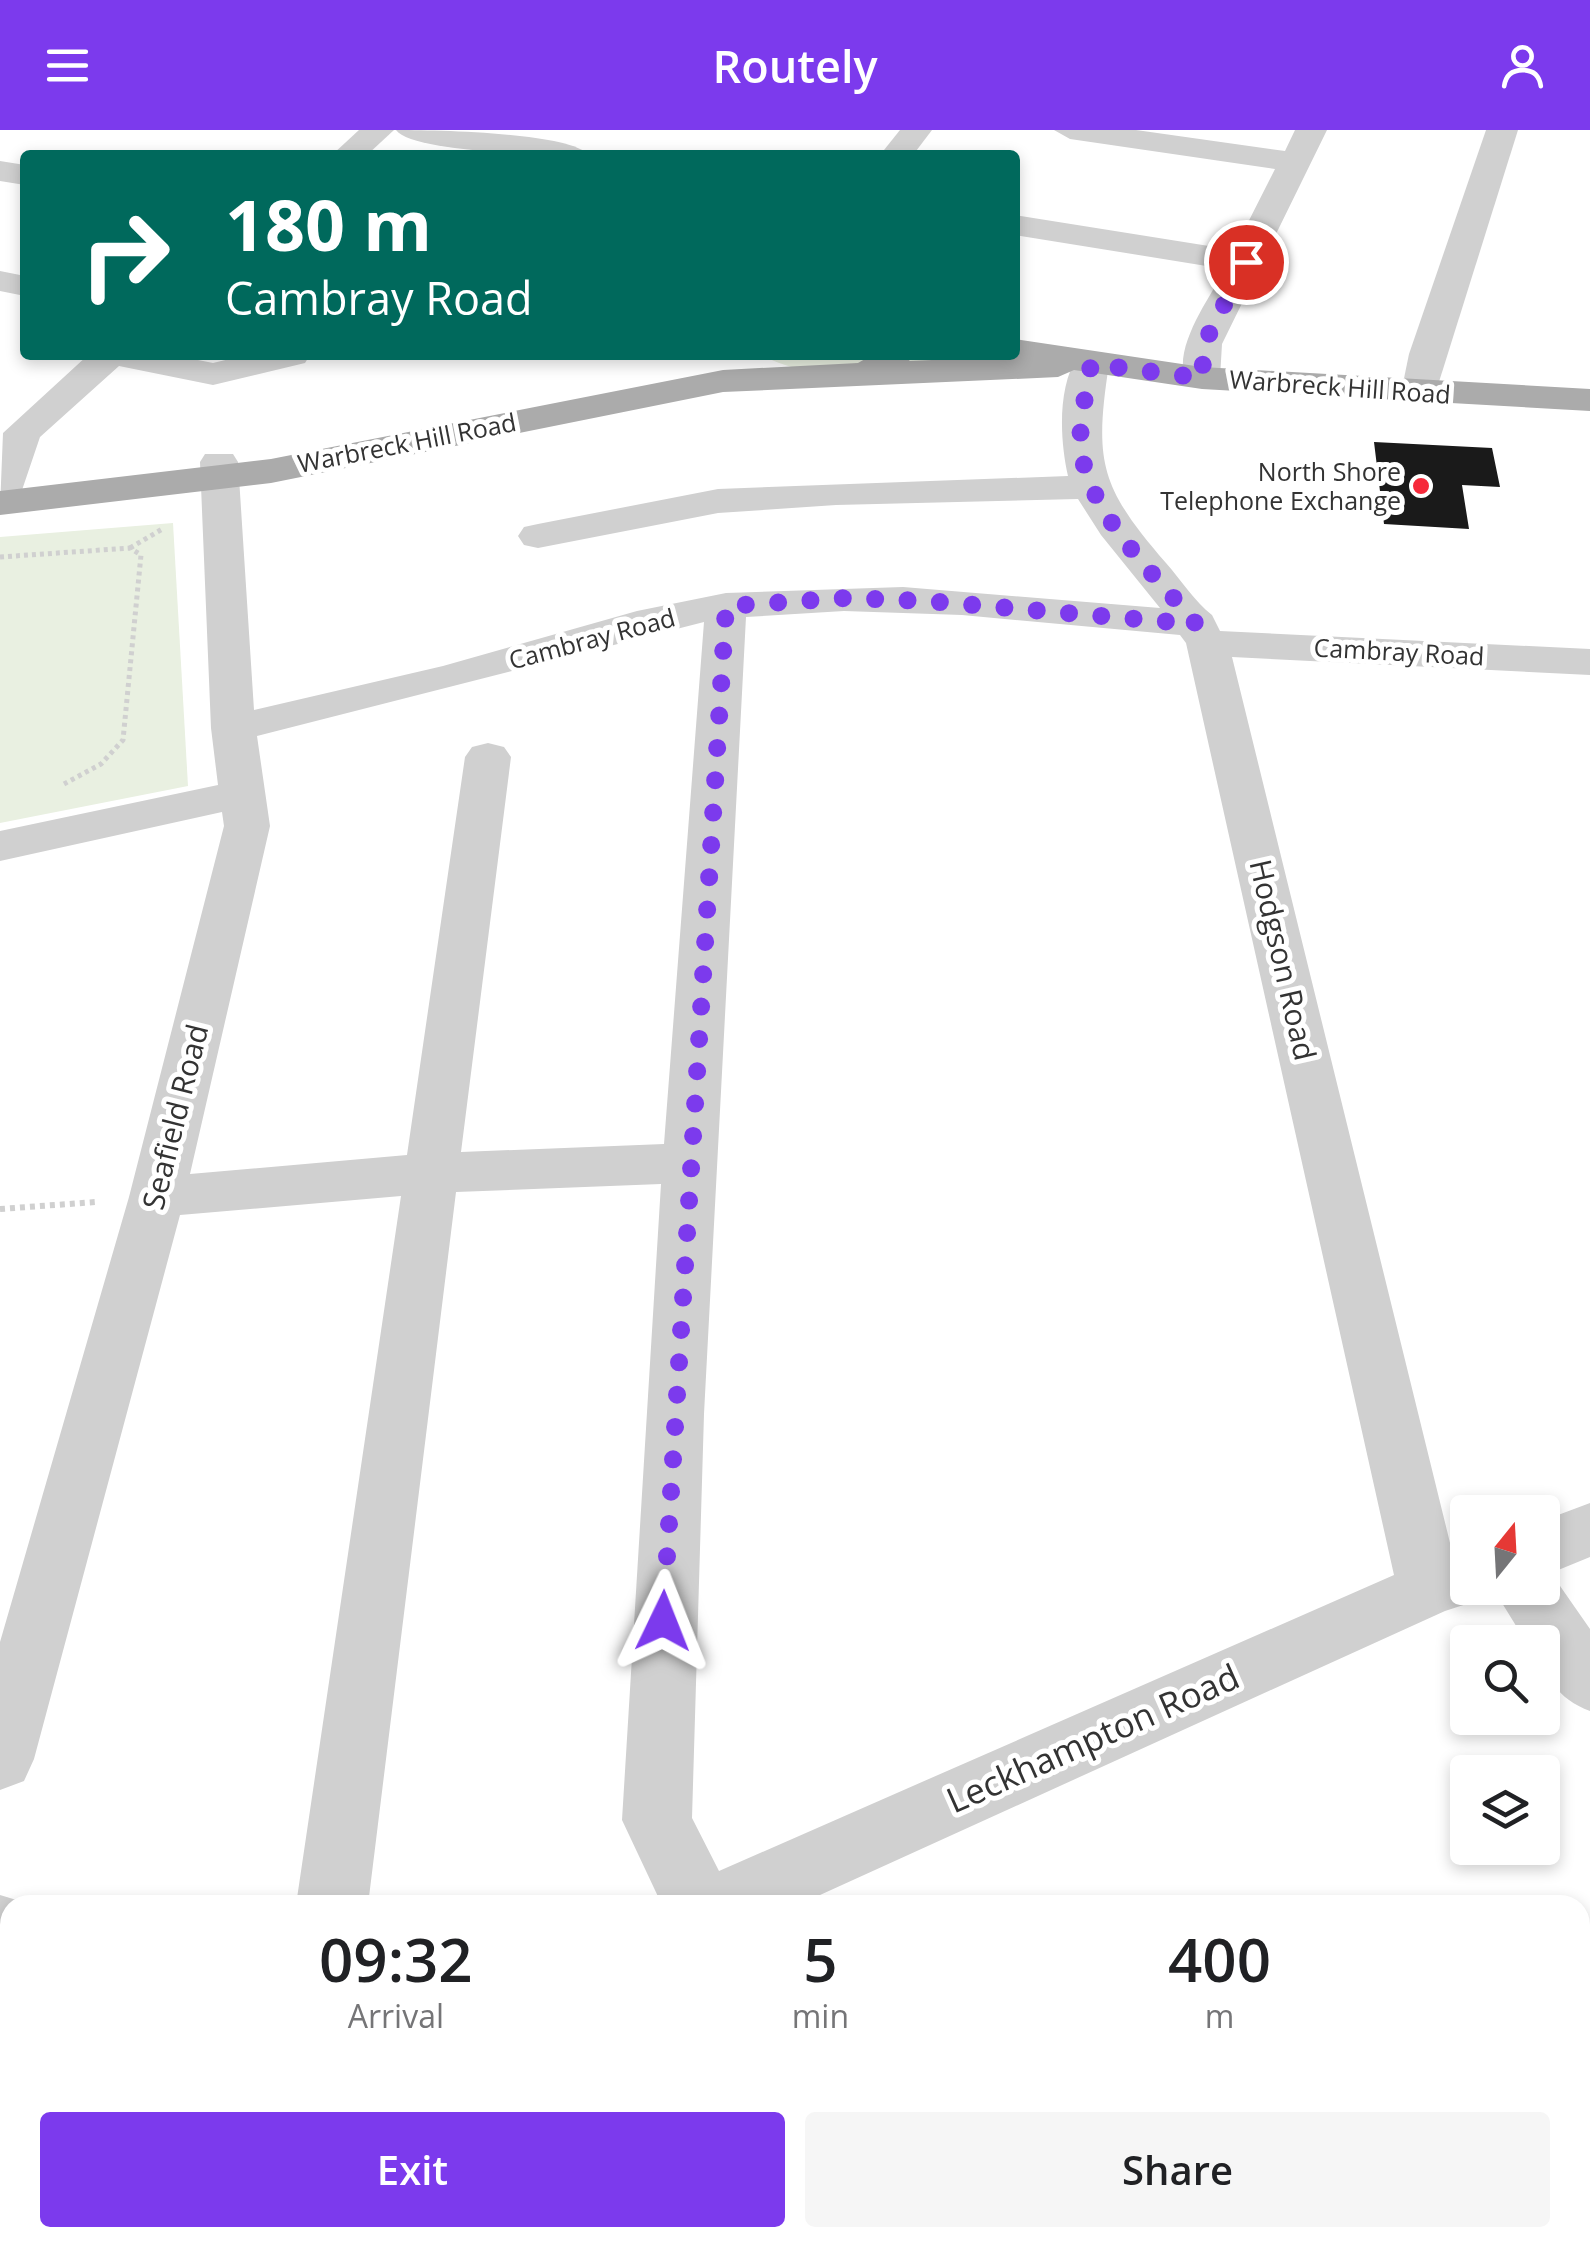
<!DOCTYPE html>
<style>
:root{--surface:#fff;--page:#f6f6f6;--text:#202124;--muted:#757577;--accent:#7c3aed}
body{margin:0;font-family:"Open Sans",sans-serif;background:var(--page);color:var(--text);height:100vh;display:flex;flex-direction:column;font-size:38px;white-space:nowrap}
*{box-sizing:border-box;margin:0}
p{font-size:32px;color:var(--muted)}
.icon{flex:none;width:55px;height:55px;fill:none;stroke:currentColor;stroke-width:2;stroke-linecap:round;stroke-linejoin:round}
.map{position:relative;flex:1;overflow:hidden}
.sheet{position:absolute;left:0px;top:1765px;width:1590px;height:352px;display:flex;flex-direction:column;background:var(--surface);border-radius:30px 30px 0 0;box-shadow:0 5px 15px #0003}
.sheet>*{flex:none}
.banner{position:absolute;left:20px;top:20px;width:1000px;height:210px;border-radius:10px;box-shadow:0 5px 15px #0003;background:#00695c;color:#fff;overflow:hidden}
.needle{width:65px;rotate:18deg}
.controls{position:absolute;left:1450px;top:1365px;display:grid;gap:20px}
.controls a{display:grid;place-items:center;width:110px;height:110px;border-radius:10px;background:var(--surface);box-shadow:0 5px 15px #0003;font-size:50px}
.pin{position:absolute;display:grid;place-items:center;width:85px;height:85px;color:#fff;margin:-42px;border:5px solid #fff;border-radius:50%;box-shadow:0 2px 10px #0007}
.me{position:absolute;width:110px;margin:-55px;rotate:2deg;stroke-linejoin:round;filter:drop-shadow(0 0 8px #0008)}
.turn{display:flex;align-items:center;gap:35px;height:210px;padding:0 40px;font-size:45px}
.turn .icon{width:130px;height:130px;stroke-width:2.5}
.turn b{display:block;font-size:70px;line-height:85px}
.eta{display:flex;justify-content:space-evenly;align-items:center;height:170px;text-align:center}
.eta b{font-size:60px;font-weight:600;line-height:70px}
.button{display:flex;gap:20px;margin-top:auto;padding:20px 40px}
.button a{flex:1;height:115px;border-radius:10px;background:var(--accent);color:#fff;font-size:40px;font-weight:600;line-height:115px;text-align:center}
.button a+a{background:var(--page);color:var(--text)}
header{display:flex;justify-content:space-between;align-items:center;height:130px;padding:0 40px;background:var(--accent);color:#fff;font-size:45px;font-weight:600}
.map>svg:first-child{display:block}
.green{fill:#e9f0e1}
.building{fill:#1a1a1a}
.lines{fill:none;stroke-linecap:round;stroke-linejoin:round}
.path-far1{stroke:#d0d0d0;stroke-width:5;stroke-dasharray:4 4;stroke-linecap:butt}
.path{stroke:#d0d0d0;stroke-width:6;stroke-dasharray:5 5;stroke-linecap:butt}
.minor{fill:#d0d0d0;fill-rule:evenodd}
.major{fill:#ababab;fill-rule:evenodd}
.route{stroke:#7c3aed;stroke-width:18;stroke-dasharray:0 32.4}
.poi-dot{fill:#f6293a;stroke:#fff;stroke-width:4}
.labels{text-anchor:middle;stroke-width:10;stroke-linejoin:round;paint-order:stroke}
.far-street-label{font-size:25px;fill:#333;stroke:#fff}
.far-poi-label{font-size:25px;fill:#333;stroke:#fff;text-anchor:end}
.street-label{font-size:30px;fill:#333;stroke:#fff}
.near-street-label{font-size:35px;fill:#333;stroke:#fff}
</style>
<header><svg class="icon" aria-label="menu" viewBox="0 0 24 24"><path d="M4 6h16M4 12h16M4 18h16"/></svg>Routely<svg class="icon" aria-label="person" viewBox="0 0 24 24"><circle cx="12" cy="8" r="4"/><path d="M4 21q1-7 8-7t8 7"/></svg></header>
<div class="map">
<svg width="1590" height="2116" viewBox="0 0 1590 2116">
<rect width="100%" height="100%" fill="#fff"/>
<!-- green -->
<g class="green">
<path d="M763,225H1009L1004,239C942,241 814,258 763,225Z"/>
<polygon points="173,393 188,656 0,693 0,407"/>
</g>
<!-- building -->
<polygon class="building" points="1374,312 1492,318 1500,357 1462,355 1469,399 1384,394"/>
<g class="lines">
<!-- path-far1 -->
<g class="path-far1">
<polyline points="130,418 164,398"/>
<polyline points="0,427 130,418 141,425 123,610 101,634 64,654"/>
</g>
<!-- path -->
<polyline class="path" points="0,1079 96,1072"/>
<!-- minor -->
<g class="minor">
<polygon points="359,0 394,0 367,25 332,25"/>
<path d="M396,0C428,0 572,2 588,25C556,25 412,23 396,0Z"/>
<polygon points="900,0 932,0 913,25 880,25"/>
<path d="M1054,0H1136L1285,21L1295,0H1327L1222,214L1220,248L1215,256H1189C1167,224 1210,168 1225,139L1015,105V85L1234,120L1275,39L1070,9Z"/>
<polygon points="1486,0 1518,0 1433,271 1407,271 1401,263 1409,224"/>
<polygon points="0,31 25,35 25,55 0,51"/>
<polygon points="0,141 25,146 25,166 0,161"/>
<path d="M1091,223L1104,226L1109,234C1094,332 1100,357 1166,433C1181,450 1195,472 1212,485L1220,501L1590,519V545L1232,527L1453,1425L1468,1420V1458H1542V1391L1590,1373V1427L1551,1443L1590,1499V1581C1558,1569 1542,1547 1542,1512H1526L1494,1460L1491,1466L1445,1481L798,1775H662L622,1690L661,1054L456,1062L368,1775H296L401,1066L180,1085L34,1629L24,1651L0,1660V1512L129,1067L224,696L222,682L0,731V701L218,655L211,598L200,332L205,324H233L238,332L254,580L443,536L637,481L726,463L903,457L1160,478L1101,405L1078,369L836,375L718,383L538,418L524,415L518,406L524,397L538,394L718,359L1068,346C1060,311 1057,257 1078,226ZM844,481L962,485L1180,505L1186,513L1394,1445L719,1741L692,1688L704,1284L746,487ZM704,492L664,1014L461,1022L511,627L504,617L488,613L472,617L465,627L407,1025L190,1044L270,696L257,606Z"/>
<polygon points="88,225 173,225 213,233 246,225 310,225 305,233 213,255 119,236 40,307 20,366 14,374 0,378 3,303"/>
<polygon points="0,1765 33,1775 10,1775 10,1834 0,1833"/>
<polygon points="713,2108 791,2108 788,2116 710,2116"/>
<polygon points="1144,2108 1222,2108 1220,2116 1142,2116"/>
</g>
<!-- major -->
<polygon class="major" points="1015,209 1202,237 1590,259 1590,281 1202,259 1074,240 1058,247 723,262 271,353 0,385 0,361 271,329 723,240 858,233 872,225 913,225 909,231 1002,227 1015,225"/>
</g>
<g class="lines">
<!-- route -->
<path class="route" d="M663,1491L726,476L845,468L927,471L1196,494C1156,445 1090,386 1081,320C1078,293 1087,261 1091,234L1202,248L1204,214L1246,132"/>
</g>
<!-- markers -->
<circle class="poi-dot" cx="1421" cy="356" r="10"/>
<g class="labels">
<!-- far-street labels -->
<g class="far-street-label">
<text transform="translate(1340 257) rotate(4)" y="9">Warbreck Hill Road</text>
<text transform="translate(407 313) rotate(-11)" y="9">Warbreck Hill Road</text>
<text transform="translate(592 509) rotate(-15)" y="9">Cambray Road</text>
<text transform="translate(1399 522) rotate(3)" y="9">Cambray Road</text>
</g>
<!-- far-poi labels -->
<g class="far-poi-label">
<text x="1401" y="351">North Shore<tspan x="1401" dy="29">Telephone Exchange</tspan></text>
</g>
<!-- street labels -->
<g class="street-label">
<text transform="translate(1282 830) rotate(77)" y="10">Hodgson Road</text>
<text transform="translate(176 987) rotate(-76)" y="10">Seafield Road</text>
</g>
<!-- near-street labels -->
<g class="near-street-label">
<text transform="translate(1093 1609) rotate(-24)" y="12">Leckhampton Road</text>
</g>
</g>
</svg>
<div class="controls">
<a><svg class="needle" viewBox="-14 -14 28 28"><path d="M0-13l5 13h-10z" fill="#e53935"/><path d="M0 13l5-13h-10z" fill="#757577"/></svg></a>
<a><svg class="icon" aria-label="search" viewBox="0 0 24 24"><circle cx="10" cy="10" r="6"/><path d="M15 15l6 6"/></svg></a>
<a><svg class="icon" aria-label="layers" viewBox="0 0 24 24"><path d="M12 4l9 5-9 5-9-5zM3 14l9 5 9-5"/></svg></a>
</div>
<div class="pin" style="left:1246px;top:132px;background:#d93025"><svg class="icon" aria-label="arrive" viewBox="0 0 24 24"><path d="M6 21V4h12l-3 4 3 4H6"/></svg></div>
<svg class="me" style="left:663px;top:1491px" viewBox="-20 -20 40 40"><path d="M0-17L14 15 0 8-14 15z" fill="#7c3aed" stroke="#fff" stroke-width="4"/></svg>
<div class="banner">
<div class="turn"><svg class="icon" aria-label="right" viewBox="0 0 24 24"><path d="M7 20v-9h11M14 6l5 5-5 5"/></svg><div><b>180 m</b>Cambray Road</div></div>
</div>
<section class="sheet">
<div class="eta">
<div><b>09:32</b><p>Arrival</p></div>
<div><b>5</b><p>min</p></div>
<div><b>400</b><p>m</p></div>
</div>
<div class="button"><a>Exit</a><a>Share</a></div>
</section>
</div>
